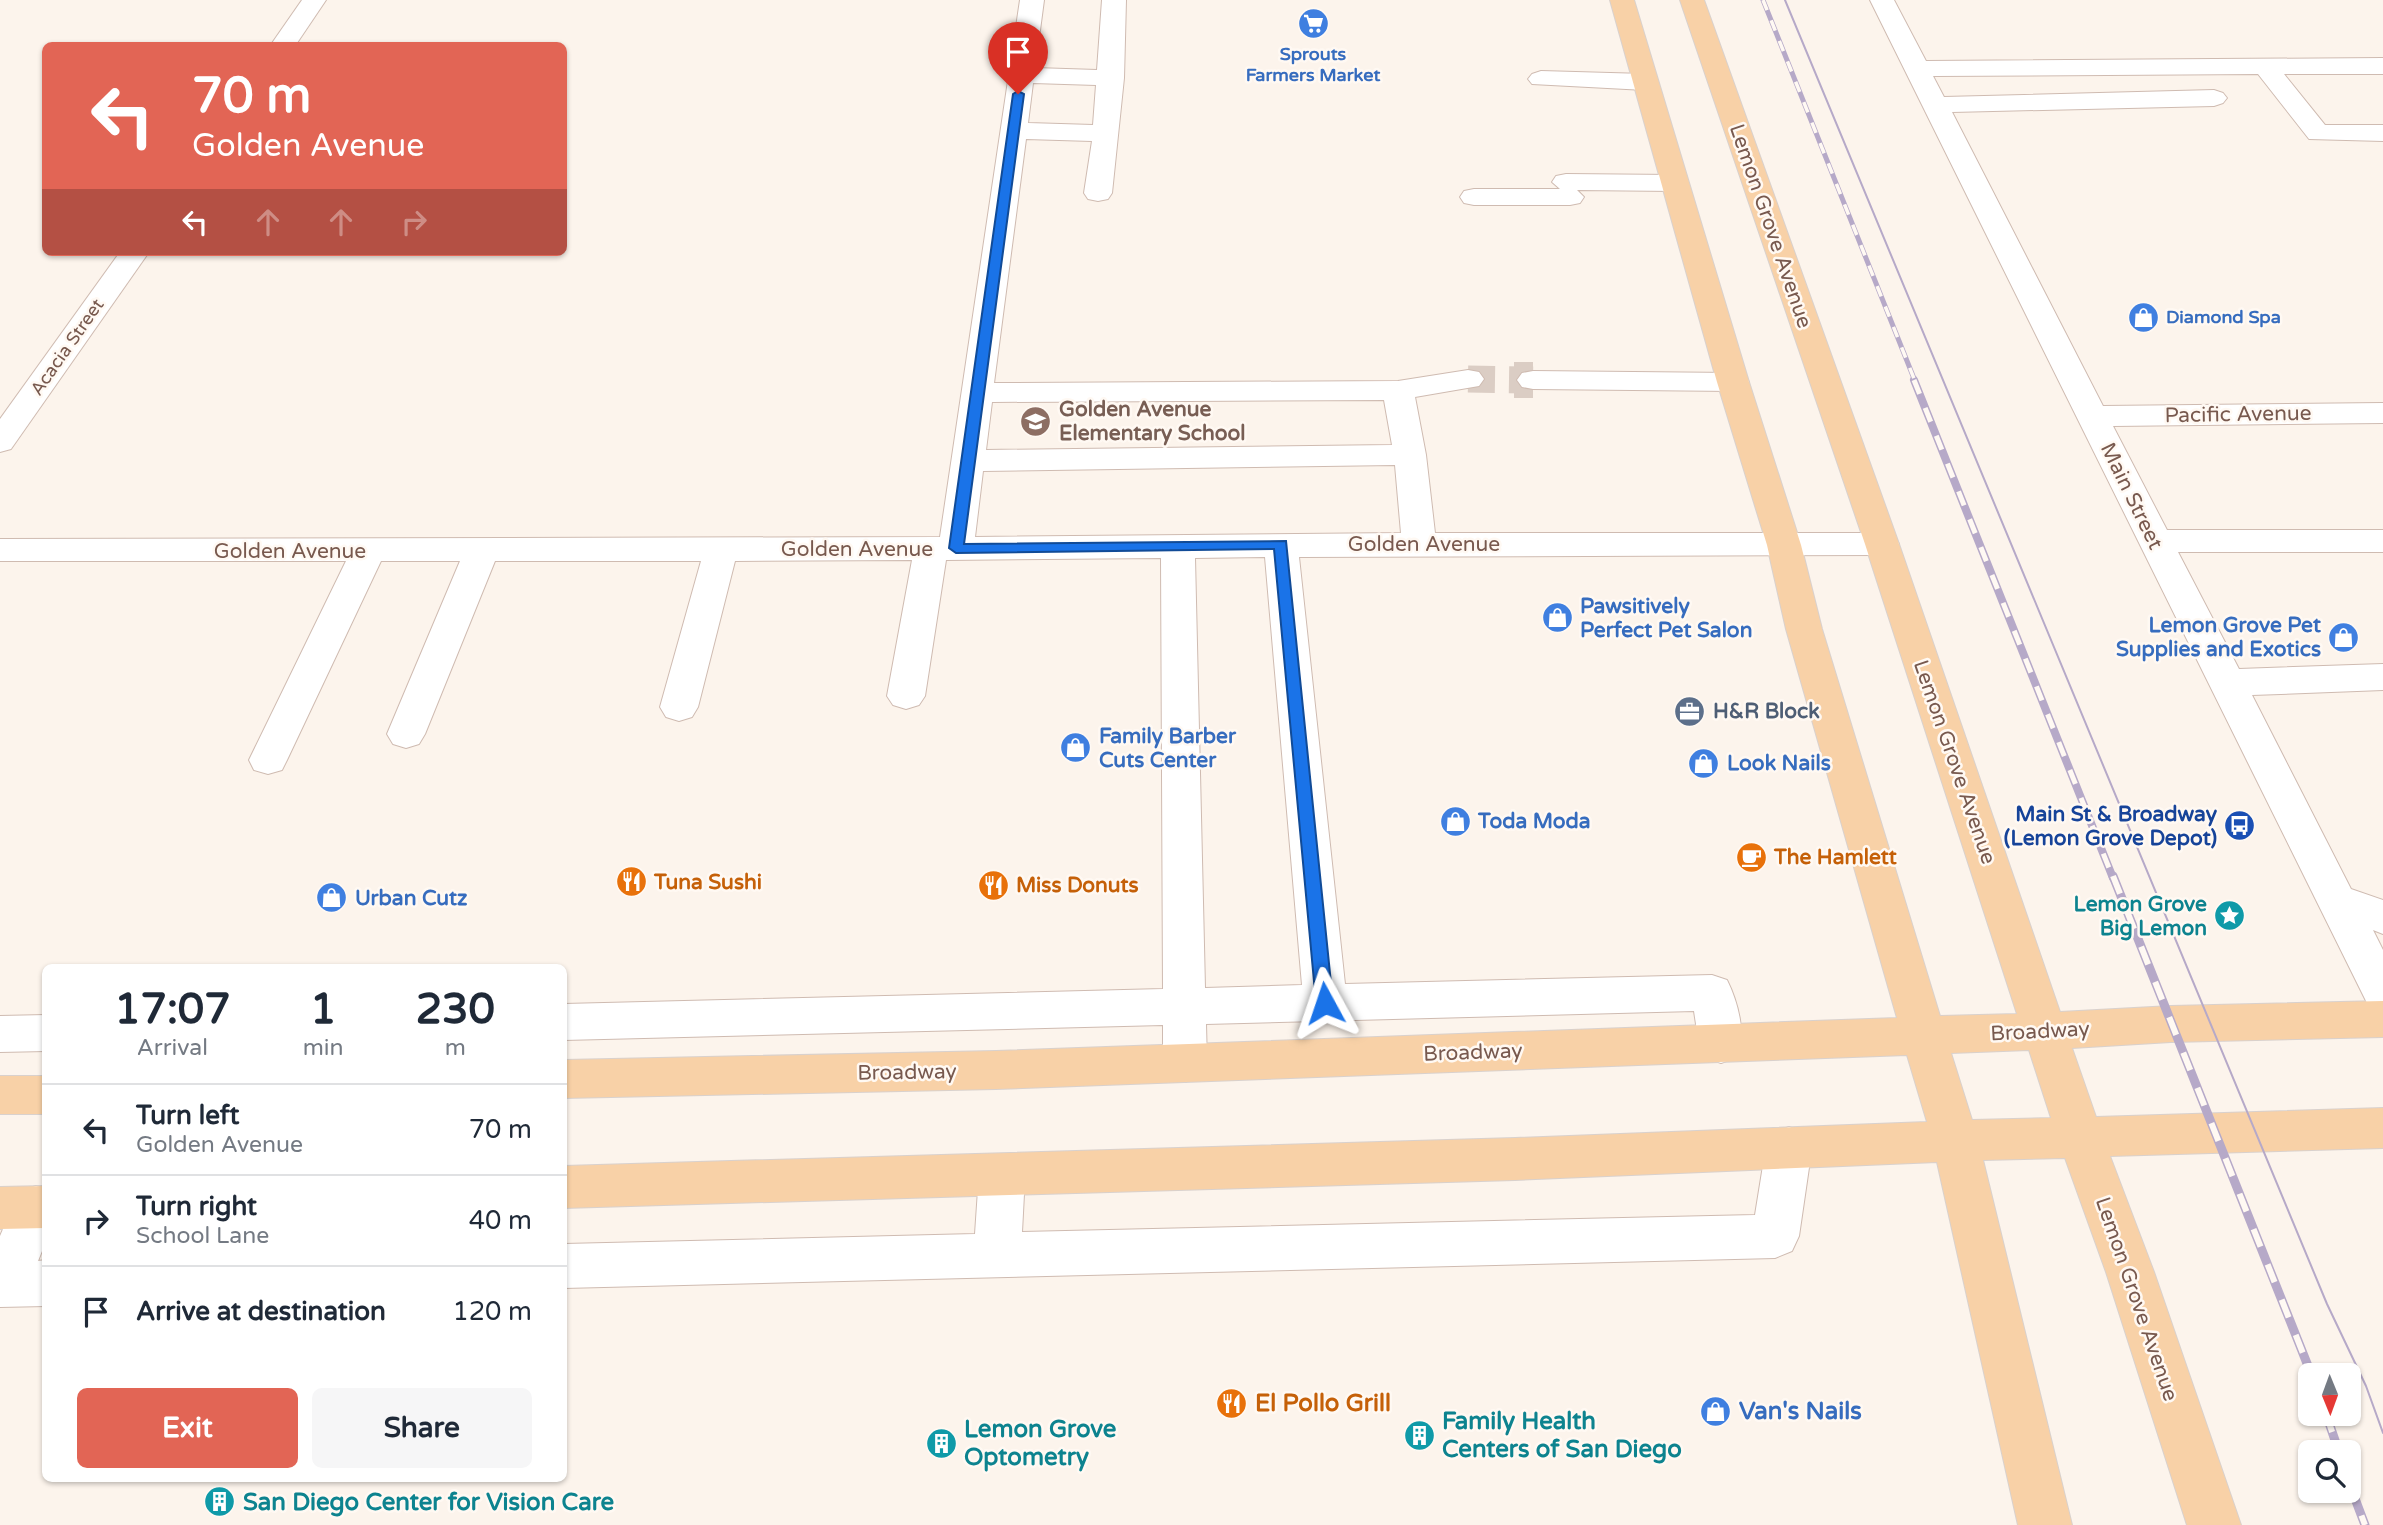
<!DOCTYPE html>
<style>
:root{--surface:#fff;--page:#f6f6f7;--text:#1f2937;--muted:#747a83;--line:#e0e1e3;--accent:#e26555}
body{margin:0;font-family:"Varela Round",sans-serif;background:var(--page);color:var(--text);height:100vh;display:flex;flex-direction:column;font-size:26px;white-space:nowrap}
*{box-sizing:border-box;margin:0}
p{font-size:23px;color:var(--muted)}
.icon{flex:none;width:38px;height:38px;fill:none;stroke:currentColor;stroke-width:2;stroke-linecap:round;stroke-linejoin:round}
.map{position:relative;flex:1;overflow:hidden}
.side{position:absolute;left:42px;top:964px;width:525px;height:518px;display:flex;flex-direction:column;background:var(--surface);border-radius:10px;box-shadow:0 2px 5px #0004}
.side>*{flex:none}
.hud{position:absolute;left:42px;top:42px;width:525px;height:214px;border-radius:10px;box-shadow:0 2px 5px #0004;background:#e26555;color:#fff;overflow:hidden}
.needle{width:46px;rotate:179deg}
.fabs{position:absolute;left:2298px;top:1363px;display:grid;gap:14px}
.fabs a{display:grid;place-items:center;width:63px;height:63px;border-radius:10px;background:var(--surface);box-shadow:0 2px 5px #0004;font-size:35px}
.pin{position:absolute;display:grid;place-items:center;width:60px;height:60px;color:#fff;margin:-72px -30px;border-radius:50% 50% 50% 0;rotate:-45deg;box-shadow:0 0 7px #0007}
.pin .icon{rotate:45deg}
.me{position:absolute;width:77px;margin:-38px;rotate:355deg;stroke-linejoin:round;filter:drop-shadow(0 0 5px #0008)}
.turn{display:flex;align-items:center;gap:24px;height:147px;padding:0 35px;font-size:32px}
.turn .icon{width:91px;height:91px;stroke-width:2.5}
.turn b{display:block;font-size:49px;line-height:60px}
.lanes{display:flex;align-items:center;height:66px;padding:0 35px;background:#0003;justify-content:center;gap:35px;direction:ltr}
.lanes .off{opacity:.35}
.eta{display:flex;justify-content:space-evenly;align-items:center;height:119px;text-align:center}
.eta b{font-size:42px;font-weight:700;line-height:49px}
.action{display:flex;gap:14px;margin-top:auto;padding:14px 35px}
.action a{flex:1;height:80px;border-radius:10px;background:var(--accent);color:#fff;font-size:28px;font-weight:700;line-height:80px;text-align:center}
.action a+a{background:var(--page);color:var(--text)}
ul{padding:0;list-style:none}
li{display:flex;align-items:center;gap:21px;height:91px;padding:0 35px;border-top:2px solid var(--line)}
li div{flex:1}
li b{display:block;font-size:26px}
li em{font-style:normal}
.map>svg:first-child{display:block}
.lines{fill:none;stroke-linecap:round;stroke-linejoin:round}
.minor-tunnel-far1{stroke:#dbcdc4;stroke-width:27;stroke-dasharray:27 14;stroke-linecap:butt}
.minor-tunnel{stroke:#dbcdc4;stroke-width:36;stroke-dasharray:36 18;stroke-linecap:butt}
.minor-casing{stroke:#cfbbb1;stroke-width:2}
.major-casing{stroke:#d9d1cd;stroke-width:2}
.minor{fill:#fff;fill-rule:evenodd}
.major{fill:#f8d1a7;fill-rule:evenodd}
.tram{stroke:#b6a9c8;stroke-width:2}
.rail-far2-casing{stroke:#b6a9c8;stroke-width:5}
.rail-far1-casing{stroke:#b6a9c8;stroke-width:8}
.rail-casing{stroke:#b6a9c8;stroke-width:9}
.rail-far2{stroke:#fff9f3;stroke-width:3.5;stroke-dasharray:11;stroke-linecap:butt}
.rail-far1{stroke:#fff9f3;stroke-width:5;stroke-dasharray:15;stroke-linecap:butt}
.rail{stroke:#fff9f3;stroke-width:6;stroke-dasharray:19;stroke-linecap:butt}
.route{fill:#1a73e8;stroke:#114b97;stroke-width:2}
.labels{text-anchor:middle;stroke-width:5;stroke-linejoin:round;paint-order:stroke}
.far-shop-label{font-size:18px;font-weight:bold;fill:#366cbe;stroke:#fff9f3}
.far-street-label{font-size:18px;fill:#78594e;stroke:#fff9f3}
.street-label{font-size:21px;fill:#78594e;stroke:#fff9f3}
.education-label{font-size:21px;font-weight:bold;fill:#785e54;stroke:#fff9f3;text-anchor:start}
.shop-label{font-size:21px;font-weight:bold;fill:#366cbe;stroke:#fff9f3;text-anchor:start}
.service-label{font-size:21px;font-weight:bold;fill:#4e5e75;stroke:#fff9f3;text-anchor:start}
.transit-label{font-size:21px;font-weight:bold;fill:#164399;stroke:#fff9f3;text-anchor:end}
.food-label{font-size:21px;font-weight:bold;fill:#c56008;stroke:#fff9f3;text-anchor:start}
.culture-label{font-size:21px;font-weight:bold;fill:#0d838f;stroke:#fff9f3;text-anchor:end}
.near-food-label{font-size:24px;font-weight:bold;fill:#c56008;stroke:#fff9f3;text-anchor:start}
.near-shop-label{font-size:24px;font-weight:bold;fill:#366cbe;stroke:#fff9f3;text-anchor:start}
.near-culture-label{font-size:24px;font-weight:bold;fill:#0d838f;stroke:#fff9f3;text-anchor:start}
</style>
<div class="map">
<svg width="2383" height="1525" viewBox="0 0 2383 1525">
<rect width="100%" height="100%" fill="#fcf4ec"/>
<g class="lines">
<!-- minor-tunnel-far1 -->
<polyline class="minor-tunnel-far1" points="1468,379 1533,380"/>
<!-- minor-tunnel -->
<polyline class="minor-tunnel" points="1514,380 1533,380"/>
<defs>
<g id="minor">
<polygon points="302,0 326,0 295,46 270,46"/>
<path d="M1020,0H1044L1035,68L1097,70L1102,0H1126L1124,78L1112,193L1108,199L1098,201L1088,199L1084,193L1092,141L1026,139L994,383L1398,381L1468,370L1479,372L1484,379L1479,386L1415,397L1426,455L1435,533H1882L1894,536L1899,544L1894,552L1882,555L1299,557L1345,984L1712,975L1727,980C1738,1002 1747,1036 1737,1057L1721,1063L1705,1057L1699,1044L1694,1011L1206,1024L1207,1063L1201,1076L1185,1082L1169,1076L1163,1063V1025L564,1040V1004L1163,989L1161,558L946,560L925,696L919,705L906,709L893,705L887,696L912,560L735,561L698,707L692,717L679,721L666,717L660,707L701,561H495L425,734L419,744L406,748L393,744L387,734L460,561H381L287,760L282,770L268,774L254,770L249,760L346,561H0V539L940,537ZM1033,83L1096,85L1093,125L1028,123ZM1384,400L1392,445L986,450L992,402ZM1395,465L1401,533L975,537L983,471ZM1265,557L1302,985L1205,988L1195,558Z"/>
<polygon points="1870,0 1894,0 1926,61 2383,58 2383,74 2284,74 2325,125 2383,125 2383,141 2309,139 2258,74 1933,76 1944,97 2214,90 2223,93 2227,98 2223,103 2214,106 1952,112 2103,406 2383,403 2383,423 2113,426 2167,530 2383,530 2383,552 2178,552 2239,669 2383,664 2383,690 2252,695 2351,889 2383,900 2383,934 2373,930 2383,950 2383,1010 2368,1005"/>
<polygon points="1541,71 1645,74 1654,77 1658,82 1654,87 1645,90 1532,84 1528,79 1532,74"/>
<polygon points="1566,174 1674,175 1684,177 1688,183 1684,189 1674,191 1577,190 1584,197 1580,203 1570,205 1474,205 1464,203 1460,197 1464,191 1474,189 1560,189 1552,182 1556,176"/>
<polygon points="120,252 149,252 11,449 0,452 0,419"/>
<polygon points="1533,371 1733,373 1744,375 1749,382 1744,389 1733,391 1533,389 1522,387 1517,380 1522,373"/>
<polygon points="46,1015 46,1051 0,1052 0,1016"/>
<polygon points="1789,1127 1805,1133 1812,1147 1799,1236 1792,1251 1775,1258 564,1288 564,1244 975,1234 979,1175 986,1160 1002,1154 1018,1160 1025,1175 1022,1232 1755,1215 1766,1147 1773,1133"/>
<polygon points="36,1186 46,1189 46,1241 38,1261 46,1260 46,1306 0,1307 0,1236 19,1192"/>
</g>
<g id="major">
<path d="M1610,0H1634L1749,382L1801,545L1822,629L1940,1016L2017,1014L1865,544L1680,0H1704L1899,544L2060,1012L2171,1006L2383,1001V1037L2171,1042L2072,1048L2096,1117L2383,1108V1148L2110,1156L2154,1272L2241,1525H2187L2106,1272L2065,1158L1983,1160L2072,1525H2018L1937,1162L1515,1180L564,1208V1166L1515,1138L1927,1122L1907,1055L996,1089L564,1098V1060L996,1051L1897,1018L1786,629L1767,545L1717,382ZM2029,1050L2051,1118L1972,1120L1951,1053Z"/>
<rect x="0" y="1076" width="46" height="38"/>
<polygon points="46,1186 46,1228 0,1229 0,1187"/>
</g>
</defs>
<!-- minor casing -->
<use href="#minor" class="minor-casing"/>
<!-- major casing -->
<use href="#major" class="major-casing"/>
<!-- minor -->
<use href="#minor" class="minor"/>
<!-- major -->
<use href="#major" class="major"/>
<!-- tram -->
<polyline class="tram" points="1785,0 2327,1304 2366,1386 2383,1433"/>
<defs>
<polyline id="rail-far2" points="1763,0 1915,381"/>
<polyline id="rail-far1" points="1914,380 2113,878"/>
<g id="rail">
<polyline points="2113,876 2312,1376"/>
<polyline points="2326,1414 2339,1452"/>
<polyline points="2348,1480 2365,1525"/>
</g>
</defs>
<!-- rail-far2 casing -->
<use href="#rail-far2" class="rail-far2-casing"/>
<!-- rail-far1 casing -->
<use href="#rail-far1" class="rail-far1-casing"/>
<!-- rail casing -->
<use href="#rail" class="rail-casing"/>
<!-- rail-far2 -->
<use href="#rail-far2" class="rail-far2"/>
<!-- rail-far1 -->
<use href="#rail-far1" class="rail-far1"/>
<!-- rail -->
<use href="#rail" class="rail"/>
</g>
<!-- route -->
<polygon class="route" points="1018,91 1024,94 964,544 1286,541 1333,1003 1331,1009 1325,1011 1318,1009 1316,1003 1274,549 956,553 949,548 1013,94"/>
<!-- icons -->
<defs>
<symbol id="supermarket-disc" viewBox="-11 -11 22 22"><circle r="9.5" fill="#3f7fe0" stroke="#fff9f3"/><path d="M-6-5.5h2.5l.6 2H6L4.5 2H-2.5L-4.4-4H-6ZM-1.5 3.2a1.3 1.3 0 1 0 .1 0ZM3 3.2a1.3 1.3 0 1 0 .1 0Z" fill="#fff"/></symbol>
<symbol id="shop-disc" viewBox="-11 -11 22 22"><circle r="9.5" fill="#3f7fe0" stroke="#fff9f3"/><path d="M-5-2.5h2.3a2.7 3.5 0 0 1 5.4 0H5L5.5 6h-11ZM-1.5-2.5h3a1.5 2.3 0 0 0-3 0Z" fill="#fff"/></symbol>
<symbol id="school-disc" viewBox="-11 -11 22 22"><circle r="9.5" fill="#8d6e63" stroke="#fff9f3"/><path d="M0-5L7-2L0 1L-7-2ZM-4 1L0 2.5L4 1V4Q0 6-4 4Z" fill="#fff"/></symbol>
<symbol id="office-disc" viewBox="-11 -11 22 22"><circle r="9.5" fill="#5c6f8a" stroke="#fff9f3"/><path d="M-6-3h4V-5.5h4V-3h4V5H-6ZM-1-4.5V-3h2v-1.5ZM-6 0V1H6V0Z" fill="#fff"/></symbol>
<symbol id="bus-disc" viewBox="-11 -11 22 22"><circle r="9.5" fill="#1a4fb4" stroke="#fff9f3"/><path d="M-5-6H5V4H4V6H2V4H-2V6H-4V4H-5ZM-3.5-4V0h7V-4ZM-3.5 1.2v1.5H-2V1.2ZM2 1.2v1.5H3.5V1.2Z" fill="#fff"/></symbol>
<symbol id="cafe-disc" viewBox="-11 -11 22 22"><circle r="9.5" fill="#e8710a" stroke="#fff9f3"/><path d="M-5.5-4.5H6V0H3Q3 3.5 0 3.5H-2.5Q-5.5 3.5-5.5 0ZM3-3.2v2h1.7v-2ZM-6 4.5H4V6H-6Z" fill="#fff"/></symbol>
<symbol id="restaurant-disc" viewBox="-11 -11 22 22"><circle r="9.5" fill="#e8710a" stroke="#fff9f3"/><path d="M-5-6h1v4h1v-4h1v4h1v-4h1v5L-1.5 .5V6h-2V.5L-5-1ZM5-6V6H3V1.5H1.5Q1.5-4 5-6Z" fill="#fff"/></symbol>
<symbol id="sight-disc" viewBox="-11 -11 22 22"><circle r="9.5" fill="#0f9aa8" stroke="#fff9f3"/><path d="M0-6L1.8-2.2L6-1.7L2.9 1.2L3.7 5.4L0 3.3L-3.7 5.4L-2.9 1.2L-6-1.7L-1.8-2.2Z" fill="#fff"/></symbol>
<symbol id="building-disc" viewBox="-11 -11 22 22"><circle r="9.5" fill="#0f9aa8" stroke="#fff9f3"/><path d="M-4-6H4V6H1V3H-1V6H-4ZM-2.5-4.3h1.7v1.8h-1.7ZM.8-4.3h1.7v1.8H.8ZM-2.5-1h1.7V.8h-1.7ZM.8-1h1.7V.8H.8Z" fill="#fff"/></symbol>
</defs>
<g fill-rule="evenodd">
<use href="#supermarket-disc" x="1296" y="6" width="35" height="35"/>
<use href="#shop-disc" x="2126" y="300" width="35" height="35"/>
<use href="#school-disc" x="1018" y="404" width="35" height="35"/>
<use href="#shop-disc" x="1540" y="600" width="35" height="35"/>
<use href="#shop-disc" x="2326" y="620" width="35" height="35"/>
<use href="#office-disc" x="1672" y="694" width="35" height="35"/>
<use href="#shop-disc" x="1058" y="730" width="35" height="35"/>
<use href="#shop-disc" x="1686" y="746" width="35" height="35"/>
<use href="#shop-disc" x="1438" y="804" width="35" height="35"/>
<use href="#bus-disc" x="2222" y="808" width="35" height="35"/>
<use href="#cafe-disc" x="1734" y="840" width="35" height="35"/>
<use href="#restaurant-disc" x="614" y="864" width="35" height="35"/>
<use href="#restaurant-disc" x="976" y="868" width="35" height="35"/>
<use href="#shop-disc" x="314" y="880" width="35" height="35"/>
<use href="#sight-disc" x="2212" y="898" width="35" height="35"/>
<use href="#restaurant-disc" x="1214" y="1386" width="35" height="35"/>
<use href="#shop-disc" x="1698" y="1394" width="35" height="35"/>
<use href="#building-disc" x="1402" y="1418" width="35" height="35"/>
<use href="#building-disc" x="924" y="1426" width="35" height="35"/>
<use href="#building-disc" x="202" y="1484" width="35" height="35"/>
</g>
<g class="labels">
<!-- far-shop labels -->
<g class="far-shop-label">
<text x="1313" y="60">Sprouts<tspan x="1313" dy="21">Farmers Market</tspan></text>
<text x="2166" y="323" text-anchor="start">Diamond Spa</text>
</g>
<!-- far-street labels -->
<g class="far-street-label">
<text transform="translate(67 347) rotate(-55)" y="6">Acacia Street</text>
</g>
<!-- street labels -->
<g class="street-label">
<text transform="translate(1771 226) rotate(71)" y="7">Lemon Grove Avenue</text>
<text transform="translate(2238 414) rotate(-1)" y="7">Pacific Avenue</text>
<text transform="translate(2132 496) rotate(64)" y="7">Main Street</text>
<text x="1424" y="551">Golden Avenue</text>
<text x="857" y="556">Golden Avenue</text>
<text x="290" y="558">Golden Avenue</text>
<text transform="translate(1955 762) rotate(71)" y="7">Lemon Grove Avenue</text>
<text transform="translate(2040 1031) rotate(-3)" y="7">Broadway</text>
<text transform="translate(1473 1052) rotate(-2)" y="7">Broadway</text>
<text transform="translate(907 1072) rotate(-1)" y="7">Broadway</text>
<text transform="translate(2137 1299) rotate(71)" y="7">Lemon Grove Avenue</text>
</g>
<!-- education labels -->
<g class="education-label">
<text x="1059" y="416">Golden Avenue<tspan x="1059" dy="24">Elementary School</tspan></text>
</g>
<!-- shop labels -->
<g class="shop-label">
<text x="1580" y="613">Pawsitively<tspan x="1580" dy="24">Perfect Pet Salon</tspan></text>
<text x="2321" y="632" text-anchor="end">Lemon Grove Pet<tspan x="2321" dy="24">Supplies and Exotics</tspan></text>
<text x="1099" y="743">Family Barber<tspan x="1099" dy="24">Cuts Center</tspan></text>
<text x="1727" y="770">Look Nails</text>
<text x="1478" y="828">Toda Moda</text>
<text x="355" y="905">Urban Cutz</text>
</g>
<!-- service labels -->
<g class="service-label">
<text x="1713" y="718">H&amp;R Block</text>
</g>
<!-- transit labels -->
<g class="transit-label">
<text x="2217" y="821">Main St &amp; Broadway<tspan x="2217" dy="24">(Lemon Grove Depot)</tspan></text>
</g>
<!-- food labels -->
<g class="food-label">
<text x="1774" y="864">The Hamlett</text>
<text x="654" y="889">Tuna Sushi</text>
<text x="1016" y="892">Miss Donuts</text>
</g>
<!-- culture labels -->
<g class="culture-label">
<text x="2207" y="911">Lemon Grove<tspan x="2207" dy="24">Big Lemon</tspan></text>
</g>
<!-- near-food labels -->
<g class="near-food-label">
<text x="1255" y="1411">El Pollo Grill</text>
</g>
<!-- near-shop labels -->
<g class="near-shop-label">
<text x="1739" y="1419">Van's Nails</text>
</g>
<!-- near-culture labels -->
<g class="near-culture-label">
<text x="1442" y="1429">Family Health<tspan x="1442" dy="28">Centers of San Diego</tspan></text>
<text x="964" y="1437">Lemon Grove<tspan x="964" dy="28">Optometry</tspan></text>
<text x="243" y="1510">San Diego Center for Vision Care</text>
</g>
</g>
</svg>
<div class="fabs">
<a><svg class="needle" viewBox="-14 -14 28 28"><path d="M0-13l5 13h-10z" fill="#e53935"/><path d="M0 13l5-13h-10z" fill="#747a83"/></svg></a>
<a><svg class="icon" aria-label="search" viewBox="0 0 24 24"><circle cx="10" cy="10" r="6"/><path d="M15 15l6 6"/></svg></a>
</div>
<div class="pin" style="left:1018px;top:94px;background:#d93025"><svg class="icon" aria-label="arrive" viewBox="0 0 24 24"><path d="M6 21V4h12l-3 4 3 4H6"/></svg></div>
<svg class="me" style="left:1325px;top:1003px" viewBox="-20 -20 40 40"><path d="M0-17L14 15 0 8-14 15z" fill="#1a73e8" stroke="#fff" stroke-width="4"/></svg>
<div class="hud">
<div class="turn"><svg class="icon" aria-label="left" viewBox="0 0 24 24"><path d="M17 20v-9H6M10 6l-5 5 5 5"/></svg><div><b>70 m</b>Golden Avenue</div></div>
<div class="lanes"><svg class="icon" aria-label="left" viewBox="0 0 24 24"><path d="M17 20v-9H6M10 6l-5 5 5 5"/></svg><svg class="icon off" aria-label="ahead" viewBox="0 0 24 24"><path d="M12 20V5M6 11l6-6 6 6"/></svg><svg class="icon off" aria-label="ahead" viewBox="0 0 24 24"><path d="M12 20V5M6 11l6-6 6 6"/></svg><svg class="icon off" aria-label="right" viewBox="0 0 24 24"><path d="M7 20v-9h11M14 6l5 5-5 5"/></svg></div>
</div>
<section class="side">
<div class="eta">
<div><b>17:07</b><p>Arrival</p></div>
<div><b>1</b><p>min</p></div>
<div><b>230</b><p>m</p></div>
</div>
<ul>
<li><svg class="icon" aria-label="left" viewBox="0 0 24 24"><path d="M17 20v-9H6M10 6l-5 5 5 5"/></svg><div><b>Turn left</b><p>Golden Avenue</p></div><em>70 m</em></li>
<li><svg class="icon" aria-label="right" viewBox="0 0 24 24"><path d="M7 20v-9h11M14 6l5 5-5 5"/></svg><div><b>Turn right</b><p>School Lane</p></div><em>40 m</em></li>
<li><svg class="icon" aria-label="arrive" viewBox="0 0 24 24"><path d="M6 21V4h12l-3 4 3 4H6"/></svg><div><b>Arrive at destination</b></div><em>120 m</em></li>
</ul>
<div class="action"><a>Exit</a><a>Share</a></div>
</section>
</div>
